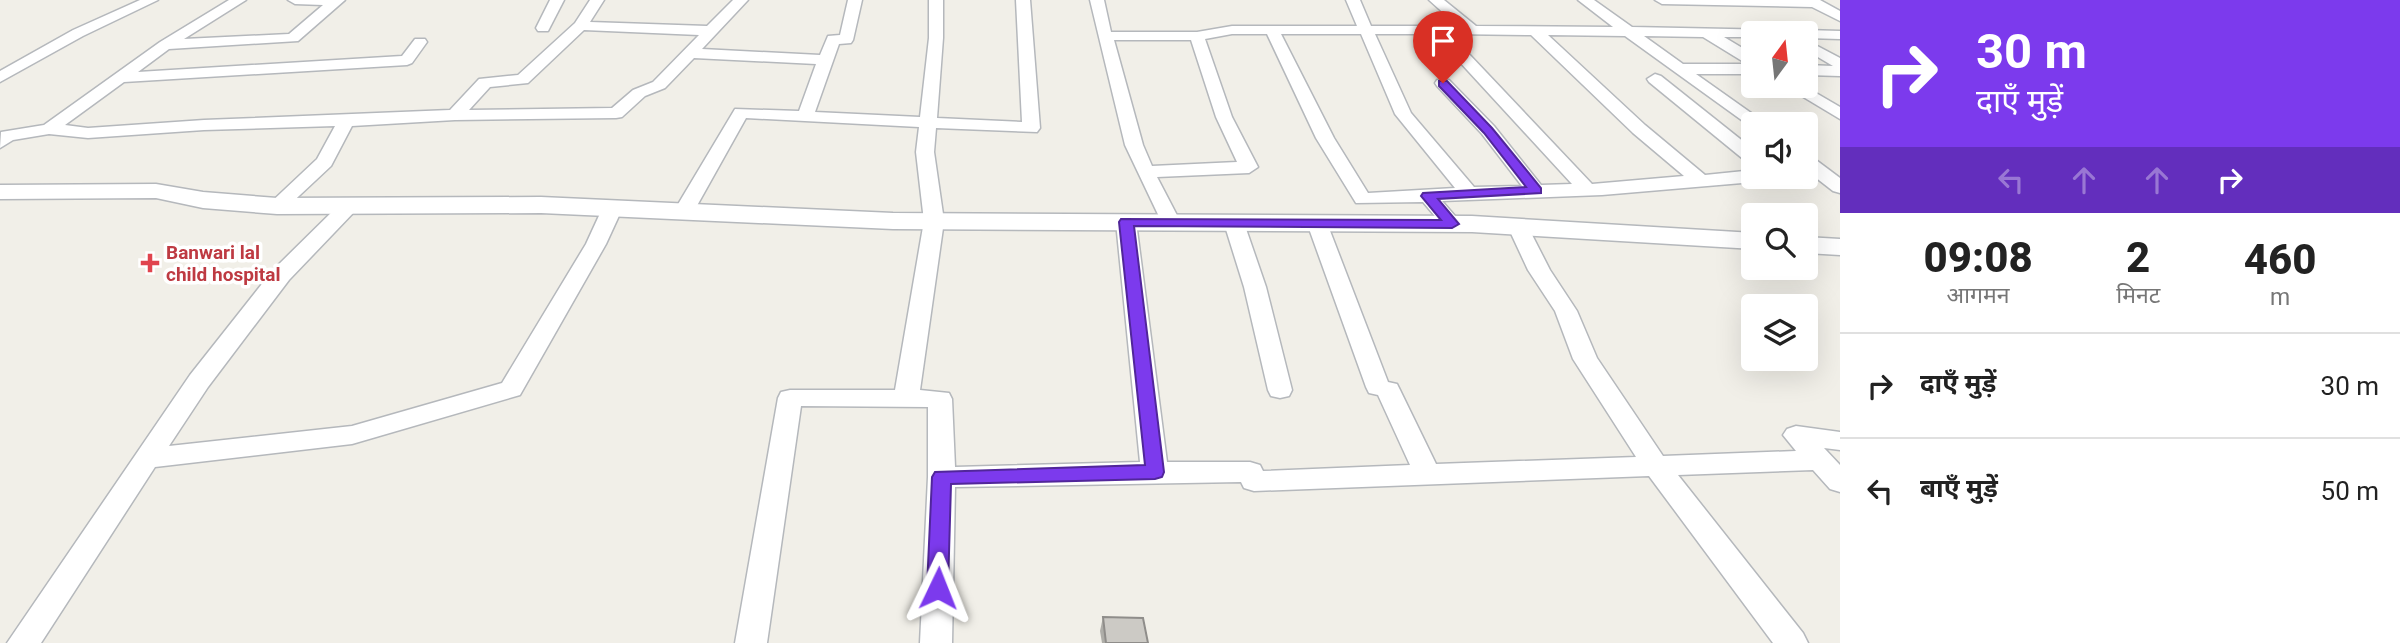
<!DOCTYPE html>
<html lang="hi">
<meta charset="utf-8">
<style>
:root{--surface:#fff;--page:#f2f2f2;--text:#222;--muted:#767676;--line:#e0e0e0}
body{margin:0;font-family:Roboto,"Noto Sans Devanagari",sans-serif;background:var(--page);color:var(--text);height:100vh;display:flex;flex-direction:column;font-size:26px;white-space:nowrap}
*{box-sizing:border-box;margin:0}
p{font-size:23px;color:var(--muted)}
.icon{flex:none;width:38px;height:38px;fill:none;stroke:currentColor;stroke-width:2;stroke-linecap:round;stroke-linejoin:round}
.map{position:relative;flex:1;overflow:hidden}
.panel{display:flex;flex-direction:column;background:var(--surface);width:560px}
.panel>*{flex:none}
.banner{background:#7c3aed;color:#fff;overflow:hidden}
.needle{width:46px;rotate:15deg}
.buttons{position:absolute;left:1741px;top:21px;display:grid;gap:14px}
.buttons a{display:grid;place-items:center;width:77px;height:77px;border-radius:7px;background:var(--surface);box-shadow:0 7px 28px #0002;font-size:35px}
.pin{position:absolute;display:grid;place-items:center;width:60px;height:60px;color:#fff;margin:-72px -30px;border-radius:50% 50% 50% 0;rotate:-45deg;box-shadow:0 0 7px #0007}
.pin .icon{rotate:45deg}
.me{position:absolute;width:77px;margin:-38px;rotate:2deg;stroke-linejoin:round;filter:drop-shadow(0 0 5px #0008)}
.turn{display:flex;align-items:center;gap:24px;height:147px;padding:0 21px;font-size:32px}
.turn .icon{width:91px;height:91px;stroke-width:2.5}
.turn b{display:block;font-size:49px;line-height:60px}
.lanes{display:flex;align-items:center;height:66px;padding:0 21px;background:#0003;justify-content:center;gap:35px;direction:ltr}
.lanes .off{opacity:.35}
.eta{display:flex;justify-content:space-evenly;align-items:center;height:119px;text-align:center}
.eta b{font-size:42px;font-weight:800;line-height:49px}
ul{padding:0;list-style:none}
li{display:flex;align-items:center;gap:21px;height:105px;padding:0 21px;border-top:2px solid var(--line)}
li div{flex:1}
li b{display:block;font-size:26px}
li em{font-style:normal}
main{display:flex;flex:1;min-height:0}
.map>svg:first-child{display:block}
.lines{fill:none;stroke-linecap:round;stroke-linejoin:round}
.minor-casing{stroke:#b5b8bc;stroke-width:3}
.tertiary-casing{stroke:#b5b8bc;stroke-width:3}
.minor{fill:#fff;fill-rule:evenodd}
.tertiary{fill:#fff;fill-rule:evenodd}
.wall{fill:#afaea9}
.building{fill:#cccac5;stroke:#8f8d8a;stroke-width:2}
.route{fill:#7c3aed;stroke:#51269a;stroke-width:2}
.health-dot{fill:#e0444e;stroke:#fff;stroke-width:2.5}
.labels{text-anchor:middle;stroke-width:7;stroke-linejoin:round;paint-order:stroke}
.health-label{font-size:19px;font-weight:bold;fill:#be3a42;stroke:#fff;text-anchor:start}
</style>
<main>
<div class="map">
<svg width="1840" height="643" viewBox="0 0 1840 643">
<rect width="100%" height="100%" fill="#f1efe8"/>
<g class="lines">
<defs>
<g id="minor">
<polygon points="140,0 158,0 83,36 0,82 0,71 73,30"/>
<path d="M229,0H246L184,39L289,34L323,5L295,4L288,0H345L298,41L169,49L138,72L402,56L415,39H425L427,42L412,63L407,65L124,82L65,125L88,128L204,120L450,110L479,79L518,75L575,23L590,0H604L590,22L707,26L733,0H748L702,49L820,55L828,36L840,35L848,0H862L853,40L851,43L839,44L815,112L920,117L929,38V0H943V38L937,118L1022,122L1016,0H1030L1040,128L1037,132L936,128L934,152L944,221L920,390L949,393L952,399L955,467L1140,462L1116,222L1119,218H1133L1136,222L1167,462H1250L1260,465L1263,471L1410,465L1378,395L1369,393L1366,387L1307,223L1310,219H1324L1327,223L1388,382L1397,384L1400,390L1436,464L1636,457L1573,359L1555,311L1528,270L1508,227L1511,223H1525L1528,227L1550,270L1577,311L1597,358L1663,456L1796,451L1783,435L1787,429L1796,426L1840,432V450L1824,448L1840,465V492L1830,489L1813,470L1678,475L1803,633L1808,643H1773L1649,476L1254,491L1244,488L1241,482L955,487L952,643H920L928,477V407L801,406L767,643H735L778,398L781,392L790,390H895L924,221L916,152L919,127L746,118L694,211L684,217L674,211L735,109L799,111L816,64L694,58L665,88L645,96L622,117L616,118L455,120L352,126L331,166L284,210L277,212L267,206L317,159L335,126L204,130L88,138L49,134L13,140L0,148L1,132L44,125L160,42ZM584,30L699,35L653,82L633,90L612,108L469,110L490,87L528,83Z"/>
<polygon points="550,0 564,0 548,31 538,31 536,28"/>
<path d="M1090,0H1104L1111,32H1197L1232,26H1357L1346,0H1360L1371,26H1458L1429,0H1444L1476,26L1613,27L1578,0H1594L1632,27L1778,30L1780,33H1754V37H1724L1754,55V74H1696L1761,120L1763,124H1754V129L1625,36L1548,35L1645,125L1705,175L1754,170V177H1763L1754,182L1602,195L1442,201L1462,224L1459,228H1445L1423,202L1356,203L1316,138L1267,34H1232L1205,39L1232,117L1258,167L1249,173L1157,177L1181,223L1178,227H1164L1125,145ZM1281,34H1361L1395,114L1455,188L1368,193L1334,138ZM1375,34H1434L1572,184L1541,185L1494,126L1449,80H1437L1435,83L1437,86L1482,134L1522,186L1474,187L1411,113ZM1450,34L1531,35L1633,133L1684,176L1592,184ZM1644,36L1703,37L1747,64H1683ZM1114,40H1191L1216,117L1237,162L1152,166L1143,145Z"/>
<polygon points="1655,0 1820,0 1840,11 1840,21 1812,7 1662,4"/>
<polygon points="1806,30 1840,31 1840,39 1806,38 1806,33 1799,33"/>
<polygon points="1806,40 1840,58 1840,76 1806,75 1806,65 1833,66 1806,50"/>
<polygon points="1655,74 1661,76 1754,150 1754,164 1748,163 1649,82 1647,79"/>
<polygon points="1785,86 1804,86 1840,107 1840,119"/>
<polygon points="1806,156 1812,157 1840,178 1840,193 1833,191 1806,170"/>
<polygon points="349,200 359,206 356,210 289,280 208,387 169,446 352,426 502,383 586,244 603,207 613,201 623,207 606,244 520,395 352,444 155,467 41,643 7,643 190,375 273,270 342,202"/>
<polygon points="1234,217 1241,219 1244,223 1266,287 1292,390 1289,396 1280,398 1271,396 1268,390 1244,287 1224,223 1227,219"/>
</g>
<g id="tertiary">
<polygon points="156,184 203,192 277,198 541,197 893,213 1472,216 1754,233 1754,249 1472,232 893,229 541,213 277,214 203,208 156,198 0,199 0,185"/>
<polygon points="1806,237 1840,239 1840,255 1806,253"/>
</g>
</defs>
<!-- minor casing -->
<use href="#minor" class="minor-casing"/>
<!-- tertiary casing -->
<use href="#tertiary" class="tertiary-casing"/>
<!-- minor -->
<use href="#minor" class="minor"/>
<!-- tertiary -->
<use href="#tertiary" class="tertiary"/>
</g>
<!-- wall -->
<polygon class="wall" points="1103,617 1148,643 1102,643 1100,631"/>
<!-- building -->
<polygon class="building" points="1103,617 1143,618 1148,643 1106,643"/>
<!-- route -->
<polygon class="route" points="1439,81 1447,81 1492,128 1541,188 1541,193 1438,199 1459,224 1452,228 1134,226 1164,472 1162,477 1155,479 951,484 948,588 945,594 938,597 930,594 927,588 932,477 935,472 1145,465 1119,222 1121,219 1441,220 1421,196 1423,193 1526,187 1484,133 1439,86"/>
<!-- markers -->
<path class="health-dot" d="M146.5 252.5h7v7h7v7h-7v7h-7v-7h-7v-7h7z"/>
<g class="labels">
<!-- health labels -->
<g class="health-label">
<text x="166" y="259">Banwari lal<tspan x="166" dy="22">child hospital</tspan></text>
</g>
</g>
</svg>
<div class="buttons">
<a><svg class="needle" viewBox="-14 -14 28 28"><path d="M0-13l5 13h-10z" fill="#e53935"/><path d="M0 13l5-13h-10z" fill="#767676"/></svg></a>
<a><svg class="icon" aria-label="sound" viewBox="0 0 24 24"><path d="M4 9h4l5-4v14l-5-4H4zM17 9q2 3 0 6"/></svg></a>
<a><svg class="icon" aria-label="search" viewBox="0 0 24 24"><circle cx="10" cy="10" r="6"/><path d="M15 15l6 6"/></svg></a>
<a><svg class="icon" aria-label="layers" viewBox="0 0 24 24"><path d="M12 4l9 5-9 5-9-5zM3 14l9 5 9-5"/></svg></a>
</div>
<div class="pin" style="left:1443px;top:83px;background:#d93025"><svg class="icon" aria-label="arrive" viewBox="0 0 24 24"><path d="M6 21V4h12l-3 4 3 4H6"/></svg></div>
<svg class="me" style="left:938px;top:588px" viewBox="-20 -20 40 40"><path d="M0-17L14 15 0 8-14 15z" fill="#7c3aed" stroke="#fff" stroke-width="4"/></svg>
</div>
<section class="panel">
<div class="banner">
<div class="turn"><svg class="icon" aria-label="right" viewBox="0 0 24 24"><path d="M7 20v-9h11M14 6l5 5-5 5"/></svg><div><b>30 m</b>दाएँ मुड़ें</div></div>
<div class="lanes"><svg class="icon off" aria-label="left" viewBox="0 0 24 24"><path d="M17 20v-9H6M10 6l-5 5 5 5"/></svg><svg class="icon off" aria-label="ahead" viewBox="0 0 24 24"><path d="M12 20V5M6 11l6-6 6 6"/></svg><svg class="icon off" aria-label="ahead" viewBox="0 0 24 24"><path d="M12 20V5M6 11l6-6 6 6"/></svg><svg class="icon" aria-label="right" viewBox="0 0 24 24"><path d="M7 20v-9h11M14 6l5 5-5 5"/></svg></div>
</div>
<div class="eta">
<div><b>09:08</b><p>आगमन</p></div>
<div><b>2</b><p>मिनट</p></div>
<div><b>460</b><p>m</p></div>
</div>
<ul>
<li><svg class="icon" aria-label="right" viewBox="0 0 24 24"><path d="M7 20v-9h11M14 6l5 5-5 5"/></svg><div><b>दाएँ मुड़ें</b></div><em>30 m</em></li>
<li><svg class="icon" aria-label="left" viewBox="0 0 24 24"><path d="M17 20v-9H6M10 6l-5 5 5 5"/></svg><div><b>बाएँ मुड़ें</b></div><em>50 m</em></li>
</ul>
</section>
</main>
